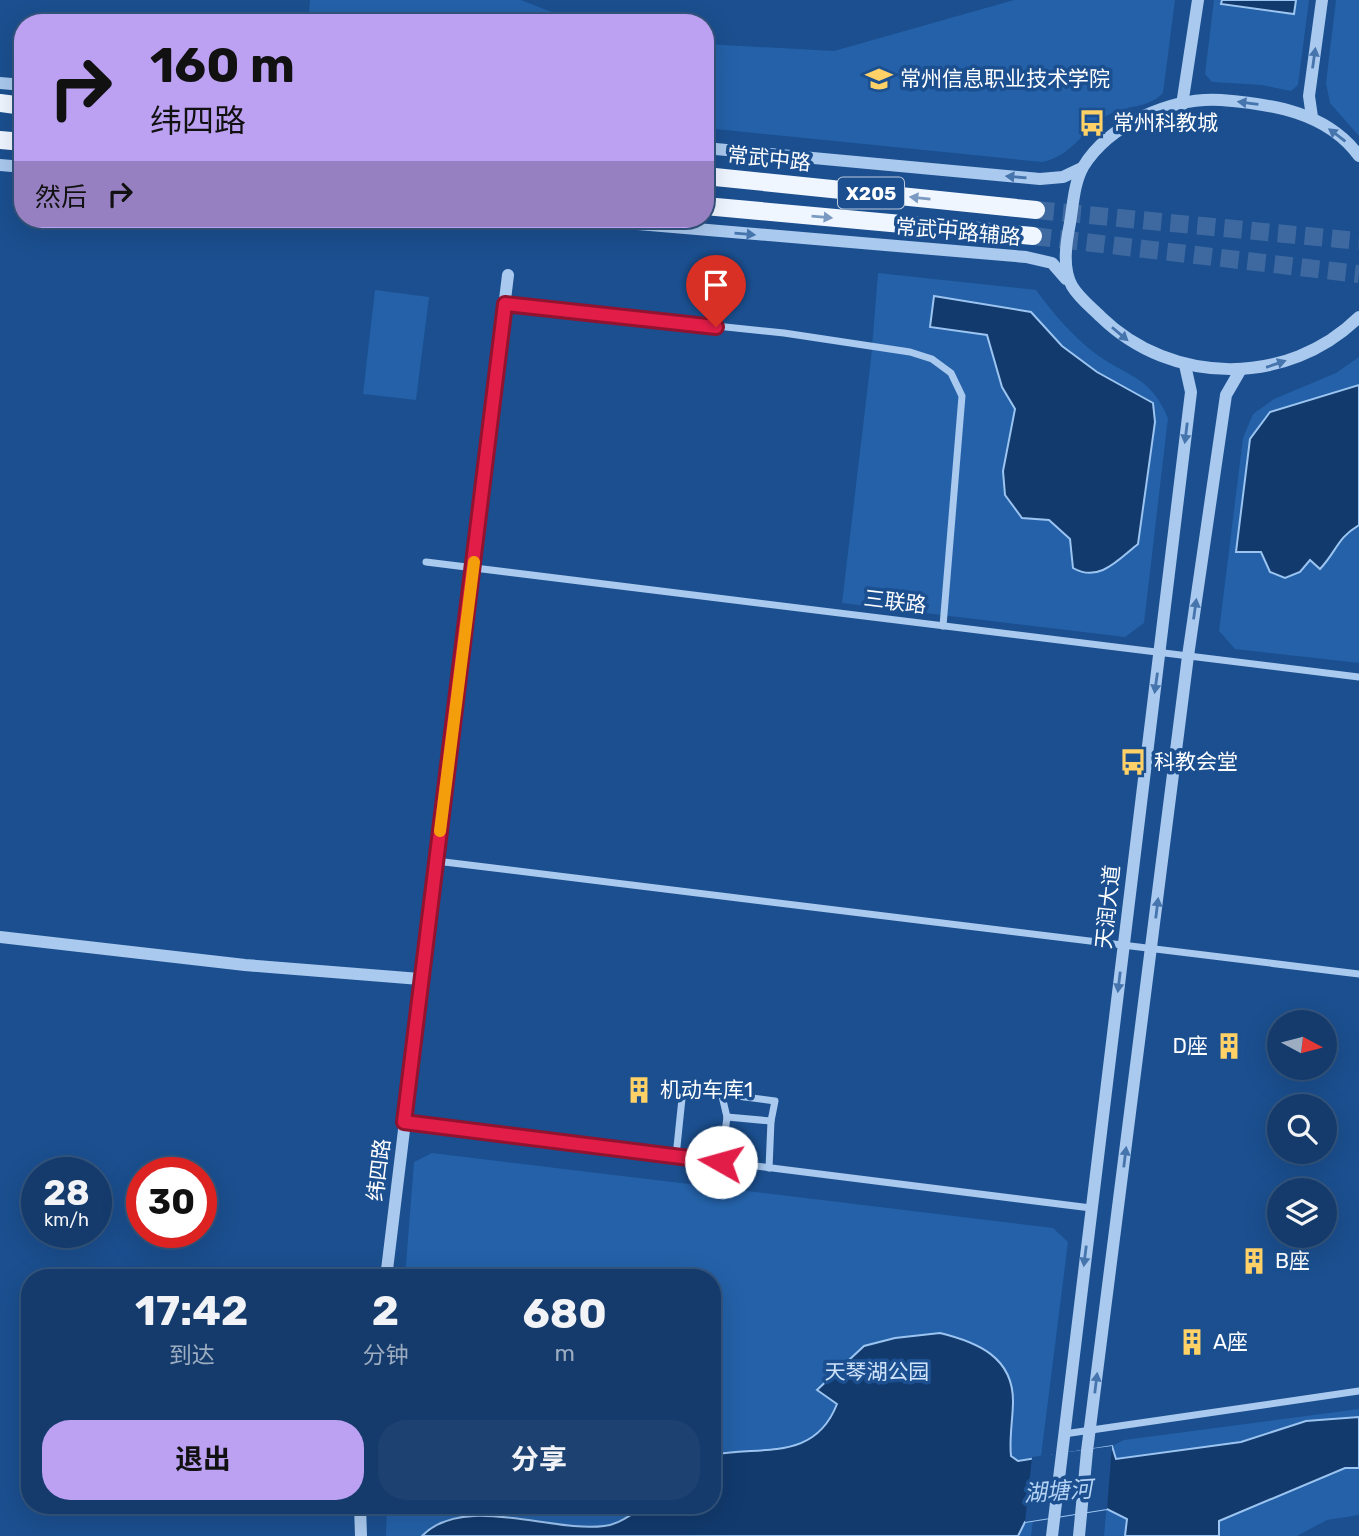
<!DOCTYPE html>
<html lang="zh">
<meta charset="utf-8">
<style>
:root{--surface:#143b6b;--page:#1d4271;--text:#f1f3f6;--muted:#9dadc1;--line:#33557e;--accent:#bca0f2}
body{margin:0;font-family:Rubik,"Noto Sans SC",sans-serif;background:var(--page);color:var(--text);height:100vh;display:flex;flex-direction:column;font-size:26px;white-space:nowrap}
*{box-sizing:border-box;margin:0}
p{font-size:23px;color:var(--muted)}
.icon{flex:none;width:38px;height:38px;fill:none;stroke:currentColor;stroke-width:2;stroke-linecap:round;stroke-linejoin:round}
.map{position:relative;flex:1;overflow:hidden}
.side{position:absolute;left:21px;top:1269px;width:700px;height:245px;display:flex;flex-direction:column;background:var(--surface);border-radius:28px;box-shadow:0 7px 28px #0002,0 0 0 2px var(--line)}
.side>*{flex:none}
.hud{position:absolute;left:14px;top:14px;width:700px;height:214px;border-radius:28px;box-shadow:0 7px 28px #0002,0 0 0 2px var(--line);background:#bca0f2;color:#111;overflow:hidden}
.needle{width:46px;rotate:97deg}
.tools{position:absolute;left:1267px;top:1010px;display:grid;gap:14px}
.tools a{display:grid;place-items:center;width:70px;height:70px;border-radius:50%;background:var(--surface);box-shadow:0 7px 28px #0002,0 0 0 2px var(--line);font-size:35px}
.speed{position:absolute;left:21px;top:1157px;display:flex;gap:14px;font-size:35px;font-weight:700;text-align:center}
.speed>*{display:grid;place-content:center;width:91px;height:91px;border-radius:50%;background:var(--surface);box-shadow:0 7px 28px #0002,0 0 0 2px var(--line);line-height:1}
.speed small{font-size:18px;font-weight:400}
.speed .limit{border:10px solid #d22;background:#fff;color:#111}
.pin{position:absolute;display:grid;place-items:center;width:60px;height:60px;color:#fff;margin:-72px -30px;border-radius:50% 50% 50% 0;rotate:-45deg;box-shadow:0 0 7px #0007}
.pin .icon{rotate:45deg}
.me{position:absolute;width:77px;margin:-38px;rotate:277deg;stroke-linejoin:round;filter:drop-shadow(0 0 5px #0008)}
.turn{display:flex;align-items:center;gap:24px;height:147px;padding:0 21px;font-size:32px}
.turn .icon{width:91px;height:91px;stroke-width:2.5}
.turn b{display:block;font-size:49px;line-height:60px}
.then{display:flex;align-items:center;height:66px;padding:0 21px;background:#0003;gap:14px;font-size:26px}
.eta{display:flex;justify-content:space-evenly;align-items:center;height:119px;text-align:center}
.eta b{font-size:42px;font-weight:700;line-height:49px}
.cta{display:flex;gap:14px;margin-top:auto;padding:14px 21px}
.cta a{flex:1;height:80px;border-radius:28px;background:var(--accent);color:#111;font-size:28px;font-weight:700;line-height:80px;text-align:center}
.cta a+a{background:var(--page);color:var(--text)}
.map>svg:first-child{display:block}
.green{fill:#2461a8}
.water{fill:#123a6d;stroke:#9cc4f0;stroke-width:2}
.pier{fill:#1b4f8f}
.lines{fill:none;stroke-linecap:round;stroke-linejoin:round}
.primary-tunnel{stroke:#3d69a0;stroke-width:18;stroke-dasharray:18 9;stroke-linecap:butt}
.minor{stroke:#a9c9ee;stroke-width:7}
.tertiary{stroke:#a9c9ee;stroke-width:12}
.primary{stroke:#f0f6ff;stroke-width:18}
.oneway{fill:#4674ac}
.oneway2{fill:#7b9ac1}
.route-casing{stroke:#92132f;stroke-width:18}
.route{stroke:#e11d48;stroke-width:12}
.slow{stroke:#f59e0b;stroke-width:12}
.labels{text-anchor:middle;stroke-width:7;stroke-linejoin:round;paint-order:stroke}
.shield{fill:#1b4f8f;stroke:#bbcadd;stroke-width:2}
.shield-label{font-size:19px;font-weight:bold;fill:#fff}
.poi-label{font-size:21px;fill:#fff;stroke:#1b4f8f;text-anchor:start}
.street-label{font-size:21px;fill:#fff;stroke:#1b4f8f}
.park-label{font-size:21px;fill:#cfe3fa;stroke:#1b4f8f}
.water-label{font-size:23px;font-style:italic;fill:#b5d3f5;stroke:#1b4f8f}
</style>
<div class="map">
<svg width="1359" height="1536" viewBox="0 0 1359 1536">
<rect width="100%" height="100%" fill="#1b4f8f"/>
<!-- green -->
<g class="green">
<polygon points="310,0 521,0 564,17 589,23 308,23"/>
<path d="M1014,0H1175L1163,93C1150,108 1126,105 1108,115C1082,131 1072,156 1042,162L705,128V44L834,51Z"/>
<polygon points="1214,0 1309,0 1298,85 1291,91 1262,85 1212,82 1205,74"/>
<polygon points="1336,0 1359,0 1359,136 1330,103 1326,83"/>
<path d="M878,273L1036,290C1053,313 1073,337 1096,354C1130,378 1150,376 1168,418L1144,623L1125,637L842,603L871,359Z"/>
<polygon points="375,290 429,297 416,400 363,394"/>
<polygon points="1359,357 1359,663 1235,649 1219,631 1243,438 1253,414 1274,399 1336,373"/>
<polygon points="432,1153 1053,1228 1068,1242 1031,1536 386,1536 387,1505 712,1505 712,1278 405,1277 414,1162"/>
<polygon points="1359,1409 1359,1515 1327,1520 1297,1536 1104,1536 1112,1446 1124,1440"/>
</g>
<!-- water -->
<g class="water">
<polygon points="1222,0 1296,0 1294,14 1221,4"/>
<path d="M934,296L1031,312L1062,346L1097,372L1153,403L1155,422L1138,544C1118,560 1099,583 1073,568L1070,539L1049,520L1022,518L1005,495L1003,471L1015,409L1002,387L987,335L930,327Z"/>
<path d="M1359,385V525C1337,538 1337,551 1320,569L1310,560L1300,572L1285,578L1270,572L1261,552H1236L1250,439L1270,412Z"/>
<path d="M940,1333C977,1342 1013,1357 1013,1401C1013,1419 1009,1437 1011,1456L1018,1461L1112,1446L1116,1459L1241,1442L1306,1421L1359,1417V1468H1345L1219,1521V1536H1125L1127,1519L1107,1509L1025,1522L1018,1536H422C463,1493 552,1533 604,1526C622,1524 632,1512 648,1506C666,1500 693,1505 712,1505V1455C760,1445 814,1463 837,1404L817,1390L864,1346L895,1338Z"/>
</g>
<!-- pier -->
<polygon class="pier" points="1112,1446 1107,1509 1025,1522 1032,1457"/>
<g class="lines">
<!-- primary-tunnel -->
<g class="primary-tunnel">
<polyline points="1036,210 1359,241"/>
<polyline points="1033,236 1359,274"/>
</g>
<!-- minor -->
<g class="minor">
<polyline points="505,304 784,333 910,352 932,359 951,373 962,396 943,626"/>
<polyline points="426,562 1359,677"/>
<polyline points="436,861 1359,974"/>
<polyline points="727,1117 771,1121 769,1168"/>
<polyline points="404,1122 1091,1208"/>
<polyline points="676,1156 683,1089 775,1101 771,1121"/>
<polyline points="721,1162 727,1117 721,1092"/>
<polyline points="1064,1434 1359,1391"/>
</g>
<!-- tertiary -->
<g class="tertiary">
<polyline points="0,83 23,85"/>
<polyline points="1182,105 1198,0"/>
<polyline points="1312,117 1309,96 1322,0"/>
<polyline points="705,148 1040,179 1063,177 1082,168"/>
<path d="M1359,156C1327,112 1272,104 1221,100C1172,97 1109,124 1083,167C1074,183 1073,205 1070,223C1066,243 1062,268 1072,286C1079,298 1091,307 1101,317C1172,386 1288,387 1359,317"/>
<polyline points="0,165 23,167"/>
<polyline points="579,219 1026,257 1052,263 1066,279"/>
<polyline points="0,937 245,965 420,979"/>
<polyline points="386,1278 508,275"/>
<polyline points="360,1505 361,1536"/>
<polyline points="1052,1536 1191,392 1185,365"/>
<polyline points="1079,1536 1087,1451 1188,656 1226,395 1241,369"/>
</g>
<!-- primary -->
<g class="primary">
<polyline points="0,103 23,106"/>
<polyline points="0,140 23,142"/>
<polyline points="705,176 1036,210"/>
<polyline points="705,206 1033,236"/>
</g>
</g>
<!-- one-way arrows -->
<defs><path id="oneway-solid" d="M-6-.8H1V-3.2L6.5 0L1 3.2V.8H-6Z" transform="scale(1.75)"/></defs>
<g class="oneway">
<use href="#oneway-solid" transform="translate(1314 58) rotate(-82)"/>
<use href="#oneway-solid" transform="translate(1248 103) rotate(-173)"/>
<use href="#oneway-solid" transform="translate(1337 135) rotate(-143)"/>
<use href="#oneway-solid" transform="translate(1016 177) rotate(-175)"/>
<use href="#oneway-solid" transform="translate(745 234) rotate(5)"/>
<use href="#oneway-solid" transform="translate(1120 334) rotate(40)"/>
<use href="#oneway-solid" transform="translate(1276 364) rotate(-19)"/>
<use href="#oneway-solid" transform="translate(1186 433) rotate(97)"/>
<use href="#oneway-solid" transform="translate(1195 609) rotate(-82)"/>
<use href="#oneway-solid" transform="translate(1156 683) rotate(98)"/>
<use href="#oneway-solid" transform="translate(1157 908) rotate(-83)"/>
<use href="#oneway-solid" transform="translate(1119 982) rotate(97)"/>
<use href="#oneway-solid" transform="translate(1125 1157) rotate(-83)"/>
<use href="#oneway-solid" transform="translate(1085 1256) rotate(97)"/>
<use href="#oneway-solid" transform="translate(1096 1383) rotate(-83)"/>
</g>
<g class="oneway2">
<use href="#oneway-solid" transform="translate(920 198) rotate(-174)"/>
<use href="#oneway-solid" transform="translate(822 217) rotate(5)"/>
</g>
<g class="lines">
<defs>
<polyline id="route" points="716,327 505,304 404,1122 721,1162"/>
</defs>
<!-- route casing -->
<use href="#route" class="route-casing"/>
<!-- route -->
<use href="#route" class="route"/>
<!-- slow -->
<polyline class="slow" points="440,831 474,562"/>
</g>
<!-- icons -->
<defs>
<symbol id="university-bare" viewBox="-9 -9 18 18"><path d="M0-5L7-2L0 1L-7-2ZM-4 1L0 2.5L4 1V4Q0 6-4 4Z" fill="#ffd166" stroke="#1b4f8f" stroke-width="2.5" paint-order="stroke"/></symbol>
<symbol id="bus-bare" viewBox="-9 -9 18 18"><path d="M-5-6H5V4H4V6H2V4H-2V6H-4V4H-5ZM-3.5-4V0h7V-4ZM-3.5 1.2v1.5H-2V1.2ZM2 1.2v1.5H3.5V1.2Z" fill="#ffd166" stroke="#1b4f8f" stroke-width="2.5" paint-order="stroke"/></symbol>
<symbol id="building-bare" viewBox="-9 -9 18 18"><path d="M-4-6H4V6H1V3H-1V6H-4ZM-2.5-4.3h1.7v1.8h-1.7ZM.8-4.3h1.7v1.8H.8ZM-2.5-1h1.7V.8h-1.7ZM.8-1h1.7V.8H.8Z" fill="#ffd166" stroke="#1b4f8f" stroke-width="2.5" paint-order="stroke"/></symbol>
</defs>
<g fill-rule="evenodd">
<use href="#university-bare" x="860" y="60" width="38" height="38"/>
<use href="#bus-bare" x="1073" y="104" width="38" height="38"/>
<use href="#bus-bare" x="1114" y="743" width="38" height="38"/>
<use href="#building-bare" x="1210" y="1027" width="38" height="38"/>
<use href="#building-bare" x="620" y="1071" width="38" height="38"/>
<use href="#building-bare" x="1235" y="1242" width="38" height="38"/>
<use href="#building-bare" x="1173" y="1323" width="38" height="38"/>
</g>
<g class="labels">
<!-- shield labels -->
<rect class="shield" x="838" y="177.5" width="66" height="31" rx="5"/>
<g class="shield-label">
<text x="871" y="200">X205</text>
</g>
<!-- poi labels -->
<g class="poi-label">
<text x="900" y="86">常州信息职业技术学院</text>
<text x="1113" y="130">常州科教城</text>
<text x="1154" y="769">科教会堂</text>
<text x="1208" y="1053" text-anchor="end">D座</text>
<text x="660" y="1097">机动车库1</text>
<text x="1275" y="1268">B座</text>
<text x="1213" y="1349">A座</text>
</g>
<!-- street labels -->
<g class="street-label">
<text transform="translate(769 159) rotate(6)" y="7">常武中路</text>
<text transform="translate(958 232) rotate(5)" y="7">常武中路辅路</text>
<text transform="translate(895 602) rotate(7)" y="7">三联路</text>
<text transform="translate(1108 907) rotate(-84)" y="7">天润大道</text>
<text transform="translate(379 1170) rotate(-83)" y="7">纬四路</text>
</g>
<!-- park labels -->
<g class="park-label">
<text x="877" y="1379">天琴湖公园</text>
</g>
<!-- water labels -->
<g class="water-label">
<text transform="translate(1058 1491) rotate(-4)" y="8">湖塘河</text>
</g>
</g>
</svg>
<div class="tools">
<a><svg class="needle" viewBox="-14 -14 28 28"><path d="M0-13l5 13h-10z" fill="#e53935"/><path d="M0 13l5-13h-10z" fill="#9dadc1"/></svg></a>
<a><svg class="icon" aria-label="search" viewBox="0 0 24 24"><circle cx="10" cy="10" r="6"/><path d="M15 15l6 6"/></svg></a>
<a><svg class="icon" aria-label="layers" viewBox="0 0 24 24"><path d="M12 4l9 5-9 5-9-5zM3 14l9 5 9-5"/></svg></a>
</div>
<div class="speed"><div>28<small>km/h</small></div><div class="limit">30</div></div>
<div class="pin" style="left:716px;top:327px;background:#d93025"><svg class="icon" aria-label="arrive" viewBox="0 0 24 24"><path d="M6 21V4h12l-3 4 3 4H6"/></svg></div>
<svg class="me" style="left:721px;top:1162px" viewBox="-20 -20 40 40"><circle r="19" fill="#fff"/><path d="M0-13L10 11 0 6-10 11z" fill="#e11d48"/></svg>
<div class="hud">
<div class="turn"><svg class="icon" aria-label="right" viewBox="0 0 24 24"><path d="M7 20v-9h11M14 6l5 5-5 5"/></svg><div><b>160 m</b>纬四路</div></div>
<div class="then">然后<svg class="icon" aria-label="right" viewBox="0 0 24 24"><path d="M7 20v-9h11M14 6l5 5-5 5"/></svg></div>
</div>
<section class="side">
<div class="eta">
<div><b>17:42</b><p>到达</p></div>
<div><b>2</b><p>分钟</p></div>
<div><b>680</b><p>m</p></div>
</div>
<div class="cta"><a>退出</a><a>分享</a></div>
</section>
</div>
